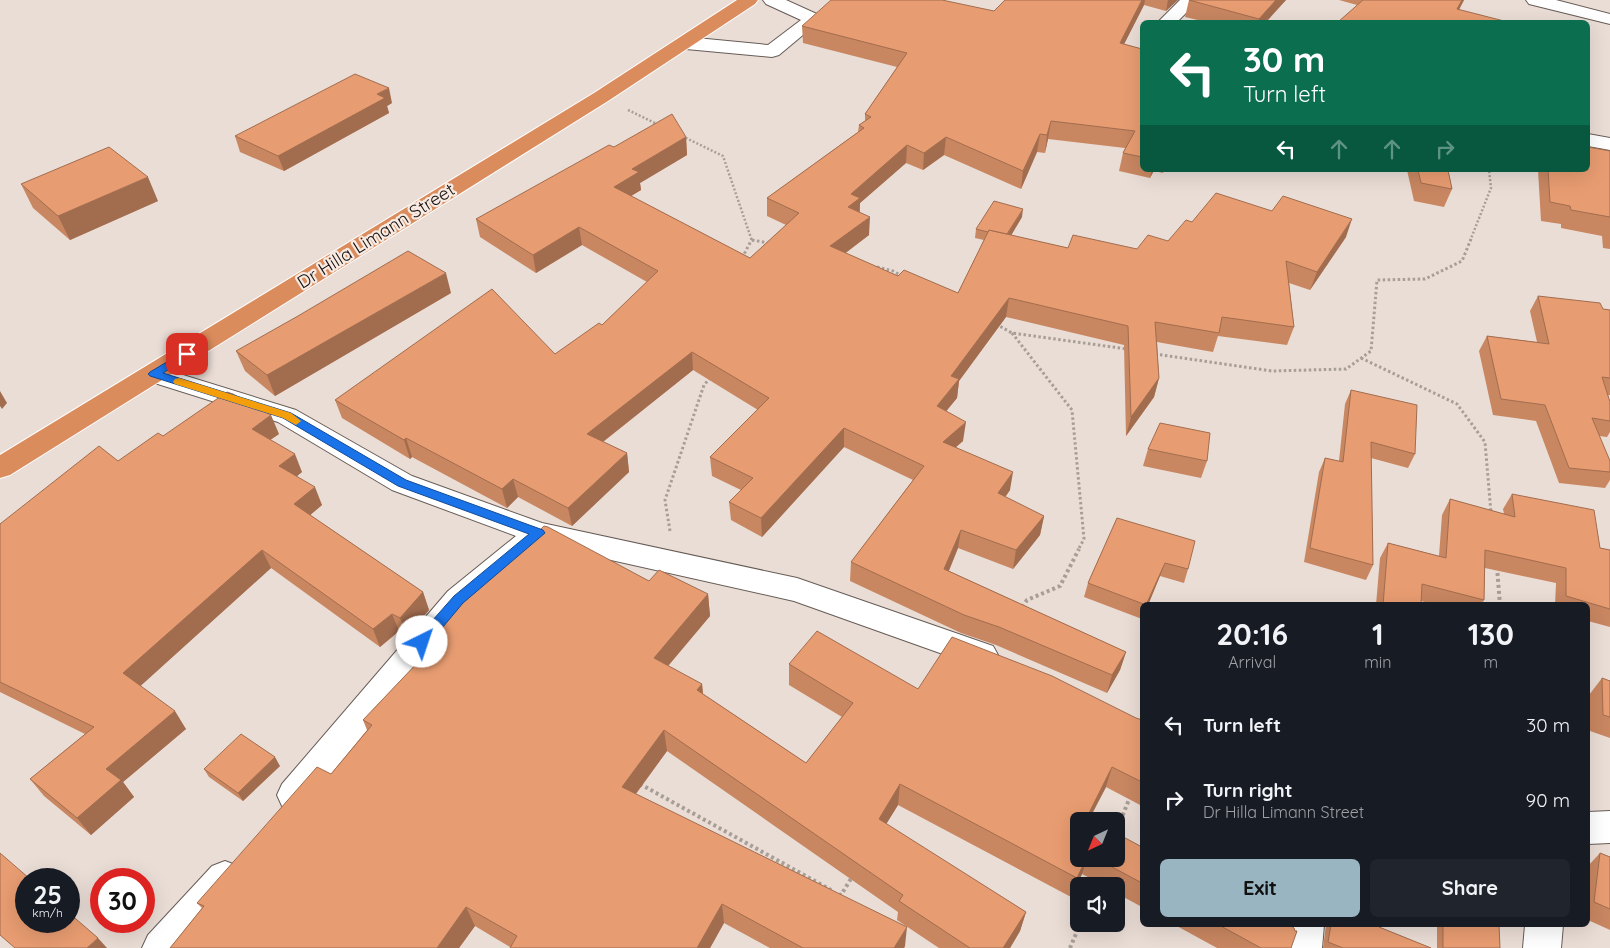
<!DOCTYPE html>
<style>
:root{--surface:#171b24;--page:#20242c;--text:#f1f3f6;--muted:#9ea1a6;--accent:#99b5c1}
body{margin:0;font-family:Quicksand,sans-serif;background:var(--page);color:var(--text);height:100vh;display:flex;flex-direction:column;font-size:19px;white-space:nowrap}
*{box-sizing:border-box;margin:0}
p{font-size:16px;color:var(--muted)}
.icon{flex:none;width:28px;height:28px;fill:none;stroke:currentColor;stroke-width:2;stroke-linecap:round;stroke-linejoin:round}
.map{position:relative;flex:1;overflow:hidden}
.drawer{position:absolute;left:1140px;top:602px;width:450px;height:325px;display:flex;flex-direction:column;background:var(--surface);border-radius:8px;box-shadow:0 5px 20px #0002}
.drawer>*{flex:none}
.guide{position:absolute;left:1140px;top:20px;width:450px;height:152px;border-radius:8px;box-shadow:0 5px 20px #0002;background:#0b6e4f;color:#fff;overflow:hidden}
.needle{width:32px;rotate:223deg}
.controls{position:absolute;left:1070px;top:812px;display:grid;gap:10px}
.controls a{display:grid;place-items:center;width:55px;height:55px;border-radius:8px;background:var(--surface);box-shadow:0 5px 20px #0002;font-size:25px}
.speed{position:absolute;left:15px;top:868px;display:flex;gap:10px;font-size:25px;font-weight:700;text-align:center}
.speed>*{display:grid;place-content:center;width:65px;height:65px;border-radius:50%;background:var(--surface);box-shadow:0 5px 20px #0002;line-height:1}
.speed small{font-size:12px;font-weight:400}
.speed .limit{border:8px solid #d22;background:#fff;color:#111}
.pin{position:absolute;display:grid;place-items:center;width:42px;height:42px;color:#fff;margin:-21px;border-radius:10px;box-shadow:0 2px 8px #0006}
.me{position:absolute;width:55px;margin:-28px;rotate:41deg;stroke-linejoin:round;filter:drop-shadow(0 0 4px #0008)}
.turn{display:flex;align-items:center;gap:18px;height:105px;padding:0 20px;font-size:22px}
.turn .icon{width:65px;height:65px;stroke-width:2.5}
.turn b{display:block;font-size:35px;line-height:42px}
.lanes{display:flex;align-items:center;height:48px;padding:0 20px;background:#0003;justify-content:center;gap:25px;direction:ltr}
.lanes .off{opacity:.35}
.eta{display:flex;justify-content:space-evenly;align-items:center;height:85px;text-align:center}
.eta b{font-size:30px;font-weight:700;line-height:35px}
.button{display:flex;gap:10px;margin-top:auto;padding:10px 20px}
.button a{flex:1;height:58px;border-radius:8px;background:var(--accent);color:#111;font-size:20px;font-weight:700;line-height:58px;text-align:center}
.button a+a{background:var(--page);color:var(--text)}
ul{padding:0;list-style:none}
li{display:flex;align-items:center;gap:15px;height:75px;padding:0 20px}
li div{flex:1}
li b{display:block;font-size:19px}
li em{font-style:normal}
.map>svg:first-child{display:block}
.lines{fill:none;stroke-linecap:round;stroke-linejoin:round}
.minor-casing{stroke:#675c56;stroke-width:2}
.highway-casing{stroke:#fff;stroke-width:2}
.path-far2{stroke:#a89e98;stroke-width:2.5;stroke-dasharray:2 2;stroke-linecap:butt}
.path-far1{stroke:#a89e98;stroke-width:3;stroke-dasharray:2.5 2.5;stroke-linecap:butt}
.path{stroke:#a89e98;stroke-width:4;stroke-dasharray:3 3;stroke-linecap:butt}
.minor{fill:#fff;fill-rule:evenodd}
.highway{fill:#db8c5d;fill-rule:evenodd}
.wall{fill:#c88661}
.shaded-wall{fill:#a26d4f}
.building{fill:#e89c71;stroke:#a26d4f}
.route{fill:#1a73e8;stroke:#114b97}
.slow{fill:#f59e0b}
.labels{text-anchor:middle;stroke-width:4.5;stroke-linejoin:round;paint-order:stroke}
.street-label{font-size:18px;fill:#16110f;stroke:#f8ebe3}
</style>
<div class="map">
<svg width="1610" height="948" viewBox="0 0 1610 948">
<rect width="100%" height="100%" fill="#eaddd6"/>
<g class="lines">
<defs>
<g id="minor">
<polygon points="763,0 786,0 819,15 822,19 779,55 772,57 686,49 679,47 677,43 679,39 686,37 768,45 801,20 766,4"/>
<polygon points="1180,0 1199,0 1177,22 1158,22"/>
<polygon points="1526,0 1556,0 1610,14 1610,24 1529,4"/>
<polygon points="1588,134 1610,138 1610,150 1588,146"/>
<polygon points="154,366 296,410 412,476 542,523 797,578 993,646 998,655 993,664 982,668 794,601 544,545 470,607 306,806 294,810 282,806 277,795 282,784 448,591 516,536 392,490 278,422 145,380 141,374 145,368"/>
<polygon points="1610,811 1610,843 1588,844 1588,812"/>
<polygon points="225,861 238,866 243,878 238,890 186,948 142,948 148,935 212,866"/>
<polygon points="1286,925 1324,925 1322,948 1284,948"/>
<polygon points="1525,925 1563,925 1561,948 1523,948"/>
</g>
<polygon id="highway" points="737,0 758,0 755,4 608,101 10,475 0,478 0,455 594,93"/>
</defs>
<!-- minor casing -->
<use href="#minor" class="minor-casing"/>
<!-- highway casing -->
<use href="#highway" class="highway-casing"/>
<!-- path-far2 -->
<g class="path-far2">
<polyline points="628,110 659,125"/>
<polyline points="682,136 723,156 752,241"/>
<polyline points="752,240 755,241"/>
<polyline points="1470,241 1491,188 1489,170"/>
</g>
<!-- path-far1 -->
<g class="path-far1">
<polyline points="752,240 769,243"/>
<polyline points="742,258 752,239"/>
<polyline points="877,267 893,271 902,276"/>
<polyline points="996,324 1012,333 1127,349"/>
<polyline points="1012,333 1072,410 1084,539 1078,550"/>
<polyline points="1155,354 1272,371 1346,369 1371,351 1377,280 1425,279 1462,261 1471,239"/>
<polyline points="1361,358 1457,404 1485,442 1491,513"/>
<polyline points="670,531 665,500 704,385 711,377"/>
</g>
<!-- path -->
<g class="path">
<polyline points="1497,567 1500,605"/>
<polyline points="1022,607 1027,600 1060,586 1079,549"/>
<polyline points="640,784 831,890"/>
<polyline points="1116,832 1130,797"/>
<polyline points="1095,886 1098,878"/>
<polyline points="839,894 841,895 852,877"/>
<polyline points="1070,948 1080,924"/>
</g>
<!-- minor -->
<use href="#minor" class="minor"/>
<!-- highway -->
<use href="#highway" class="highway"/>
</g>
<!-- wall -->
<g class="wall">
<polygon points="1005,0 1178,0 1166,11 1144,5 1124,44 1142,49 1142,170 1164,170 1163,173 1154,171 1150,178 1119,171 1123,153 1125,148 1048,139 1045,153 1037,152 1021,189 944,155 923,170 906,163 860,203 860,212 869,235 845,253 898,276 958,293 984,240 975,238 976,229 1022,217 1011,235 1068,248 1137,249 1168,241 1192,222 1346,237 1310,290 1289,283 1294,327 1287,345 1218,336 1213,352 1157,342 1159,378 1154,397 1126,436 1124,345 1006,317 959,381 957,398 946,411 963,441 956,447 1010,490 1005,497 1044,516 1040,535 1013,569 958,548 949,571 1126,652 1120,670 1107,693 996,645 961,633 850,581 851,562 913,480 844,447 762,537 731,520 729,502 741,490 712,476 710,457 758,410 693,370 603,442 627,453 629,472 572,526 518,497 507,508 412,457 410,459 342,418 335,400 555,354 602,325 647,282 582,245 536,273 480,237 476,219 614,147 686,137 687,155 640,183 641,190 631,196 750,258 786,225 767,216 767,198 858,132 859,125 865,121 865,114 897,67 803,43 802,26 994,11"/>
<polygon points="1189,0 1286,0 1266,22 1206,22 1185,17"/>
<polygon points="1339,0 1464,0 1459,10 1357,5"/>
<polygon points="392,103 387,106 389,113 284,171 240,152 235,136"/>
<polygon points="1610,151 1610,249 1603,248 1602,236 1561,228 1561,224 1541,221 1538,170 1588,170"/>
<polygon points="1407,170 1448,170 1452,189 1444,207 1414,201"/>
<polygon points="1525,170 1534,170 1533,172"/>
<polygon points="21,184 158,201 70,240 33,208"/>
<polygon points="451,293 275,396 245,371 236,351"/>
<polygon points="1538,296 1603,309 1610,310 1610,395 1608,395 1610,402 1610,432 1607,437 1599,436 1610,461 1610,480 1605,488 1559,483 1536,421 1493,415 1479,351 1487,336 1537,342 1530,311"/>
<polygon points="1351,390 1415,454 1408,468 1371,458 1373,565 1366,580 1304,562 1319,472 1325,458 1339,461 1345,404"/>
<polygon points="279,434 270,440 302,472 297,476 322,505 310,515 423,592 429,610 407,636 399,631 380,647 271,568 140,686 186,729 123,782 134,797 91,835 44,796 30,779 85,734 0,692 0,524 118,461"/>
<polygon points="1148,449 1207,461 1201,478 1143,466"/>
<polygon points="1512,494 1600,548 1610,550 1610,627 1588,621 1588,605 1555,605 1556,583 1485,568 1484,600 1481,605 1435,605 1421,601 1421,605 1376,605 1380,558 1388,543 1439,556 1442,515 1450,499 1504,514 1503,509"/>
<polygon points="1117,518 1188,569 1184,583 1160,576 1148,605 1142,605 1142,619 1084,597 1088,583"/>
<polygon points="649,581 708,594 710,616 668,666 702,684 703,694 806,763 842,717 789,685 789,664 918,689 1136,718 1142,720 1142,806 1106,787 1090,818 1079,859 1116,859 1142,847 1142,907 1116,893 1116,886 1105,886 1082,874 1071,897 898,805 886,824 1026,912 1020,931 1010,948 939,948 897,920 898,912 667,751 636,794 905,946 904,948 770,948 724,923 710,948 510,948 510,947 475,926 459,948 170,948 202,908 197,903 331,774 367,730 363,720 433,647 427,631 455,610"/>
<polygon points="1602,678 1610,681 1610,738 1590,731 1589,695"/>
<polygon points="280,766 243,801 209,777 204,769"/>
<polygon points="1600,853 1610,857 1610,930 1588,920 1588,866"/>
<polygon points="1175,925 1290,925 1291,948 1217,948"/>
<polygon points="1326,925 1379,925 1379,927 1431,948 1323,948"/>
<polygon points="1437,925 1499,925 1500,948 1437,948"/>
</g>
<!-- shaded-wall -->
<g class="shaded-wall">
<polygon points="1142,0 1145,0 1144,5 1116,60 1120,43"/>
<polygon points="1168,0 1178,0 1166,11"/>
<polygon points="1276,0 1286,0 1266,22 1258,22 1259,19"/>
<polygon points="1462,0 1464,0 1452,22 1457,9"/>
<polygon points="389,88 392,103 387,106 389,113 284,171 278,156 377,94"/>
<polygon points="1051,121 1048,139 1045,153 1047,135"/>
<polygon points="1040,134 1037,152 1021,189 1023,171"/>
<polygon points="686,137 687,155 640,183 641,190 616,205 614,187 632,169"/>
<polygon points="946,137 944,155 923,170 924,153"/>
<polygon points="907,145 906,163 860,203 859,216 848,207 851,194"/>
<polygon points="1152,170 1154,170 1150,178"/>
<polygon points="148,177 158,201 70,240 58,216"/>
<polygon points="1023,209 1022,217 1005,246 1006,237"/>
<polygon points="870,217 869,235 830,265 830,246"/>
<polygon points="1352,219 1346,237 1310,290 1317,272"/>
<polygon points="579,227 582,245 536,273 533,255"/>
<polygon points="446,273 451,293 275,396 267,375"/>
<polygon points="1009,298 1006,317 959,381 957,398 935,425 937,406 951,376"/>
<polygon points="692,352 693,370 590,452 587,434"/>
<polygon points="1159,378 1154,397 1126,436 1131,417"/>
<polygon points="0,391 7,403 2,409 0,406"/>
<polygon points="271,415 279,434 260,447 252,429"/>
<polygon points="966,422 963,441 941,460 943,442"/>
<polygon points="844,428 844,447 762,537 761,518"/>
<polygon points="406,438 412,457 410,459 404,440"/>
<polygon points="627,453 629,472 572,526 568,508"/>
<polygon points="295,454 302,472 287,484 279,466"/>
<polygon points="1013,472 1010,490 995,512 998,493"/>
<polygon points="513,479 518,497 507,508 502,489"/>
<polygon points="315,487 322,505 302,522 294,504"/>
<polygon points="1044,516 1040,535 1013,569 1016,550"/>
<polygon points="961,530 958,548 942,587 944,569"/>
<polygon points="262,550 271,568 135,691 123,673"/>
<polygon points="1165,563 1160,576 1148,605 1146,605"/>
<polygon points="423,592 429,610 407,636 400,618"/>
<polygon points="708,594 710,616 657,679 654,658"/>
<polygon points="392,614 399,631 380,647 373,629"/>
<polygon points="1126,652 1120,670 1107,693 1112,675"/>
<polygon points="702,684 704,705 697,690"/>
<polygon points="175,711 186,729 123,782 134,797 91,835 77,818 106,769"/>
<polygon points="664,730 667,751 626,807 622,787"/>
<polygon points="275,757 280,766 243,801 238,793"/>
<polygon points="1112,767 1106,787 1088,821 1087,817"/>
<polygon points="900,784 898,805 877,839 879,819"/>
<polygon points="1086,859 1087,859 1082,874 1071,897 1077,878"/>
<polygon points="722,904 724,923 710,948 697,948"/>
<polygon points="466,907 475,926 459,948 437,948"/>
<polygon points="1026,912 1020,931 1010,948 1003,948"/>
<polygon points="907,927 905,946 904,948 894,948"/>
<polygon points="98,938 107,948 87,948"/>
</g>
<!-- building -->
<g class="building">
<polygon points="831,0 942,0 994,11 1005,0 1142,0 1120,43 1142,49 1142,157 1123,153 1135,131 1051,121 1047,135 1040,134 1023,171 946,137 924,153 907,145 851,194 860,198 848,207 870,217 830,246 898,276 904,270 958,293 989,230 1068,248 1073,235 1137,249 1148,235 1168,241 1186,220 1192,222 1216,193 1272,211 1283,196 1352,219 1317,272 1286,261 1294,327 1222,317 1219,333 1155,322 1159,378 1131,417 1128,326 1009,298 951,376 959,379 937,406 966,422 943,442 1013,472 998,493 1044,516 1016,550 961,530 944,569 1126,652 1112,675 999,627 964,615 851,562 924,466 844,428 761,518 729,502 753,478 710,457 769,398 692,352 587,434 627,453 568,508 513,479 502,489 406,438 404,440 335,400 492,289 555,354 599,323 602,325 658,271 579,227 533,255 476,219 609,145 614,147 672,114 686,137 632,169 639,172 614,187 750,258 799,213 767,198 864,128 859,125 871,117 865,114 907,53 802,26"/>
<polygon points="1189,0 1276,0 1259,19"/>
<polygon points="1363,0 1462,0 1457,9 1508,22 1338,22"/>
<polygon points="355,74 389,88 377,94 385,98 278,156 235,136"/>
<polygon points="109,147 148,177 58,216 21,184"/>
<polygon points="1588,147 1610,151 1610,217 1571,210 1570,206 1550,202 1548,170 1588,170"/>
<polygon points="1418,170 1448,170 1452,189 1421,183"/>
<polygon points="994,201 1023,209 1007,234 989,230 988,232 976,229"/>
<polygon points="408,251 446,273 267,375 236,351 298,316"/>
<polygon points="1538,296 1600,303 1603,309 1610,310 1610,378 1602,377 1610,402 1610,421 1592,418 1610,461 1610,472 1569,468 1545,405 1501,399 1487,336 1549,344"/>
<polygon points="1351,390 1417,405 1415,454 1371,442 1373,565 1310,548 1325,458 1343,462"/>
<polygon points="227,392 233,394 271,415 252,429 295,454 279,466 315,487 294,504 423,592 400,618 392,614 373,629 262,550 123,673 175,711 106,769 121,780 77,818 30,779 94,727 0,682 0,524 99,446 118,461 158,433 163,436"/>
<polygon points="1160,423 1210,433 1207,461 1148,449"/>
<polygon points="1512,494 1594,510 1600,548 1610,550 1610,609 1566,596 1566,568 1485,550 1484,600 1422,584 1421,605 1383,605 1388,543 1446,558 1450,499 1515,517"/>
<polygon points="1117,518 1195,541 1188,569 1165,563 1146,605 1088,583"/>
<polygon points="544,526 548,527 649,581 659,570 708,594 654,658 702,684 697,690 806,763 853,703 789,664 817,631 918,689 952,637 1052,676 1136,718 1142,720 1142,782 1112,767 1087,817 1095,821 1079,821 1079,859 1086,859 1077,878 900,784 879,819 1026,912 1003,948 970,948 899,901 903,895 664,730 622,787 907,927 894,948 803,948 722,904 697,948 510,948 517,936 466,907 437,948 170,948 204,906 197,903 317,767 331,774 372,725 363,720 440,639 427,631 448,606 455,610"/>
<polygon points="1602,678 1610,681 1610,717 1603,715"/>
<polygon points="241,734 275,757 238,793 204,769"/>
<polygon points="1116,833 1142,847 1142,883 1097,859 1116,859"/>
<polygon points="0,853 30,879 26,879 26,921 69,921 69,913 98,938 87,948 15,948 0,935"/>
<polygon points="1600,853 1610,857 1610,909 1594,902"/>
<polygon points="1219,925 1290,925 1294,928 1295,931 1297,931 1291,948 1261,948"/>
<polygon points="1331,925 1379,925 1379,927 1431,948 1343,948 1328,942"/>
<polygon points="1443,925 1499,925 1500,948 1443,948"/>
</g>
<!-- route -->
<polygon class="route" points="187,350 190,351 192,354 190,356 163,373 291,413 406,480 543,530 545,533 463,603 427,646 422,647 417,646 416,642 417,638 454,596 529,534 398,486 283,418 150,376 148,374 150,372"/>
<!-- slow -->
<polygon class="slow" points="179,378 291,413 301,421 296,425 283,418 175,384 173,382 175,379"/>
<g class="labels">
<!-- street labels -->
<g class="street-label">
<text transform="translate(376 236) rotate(-32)" y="6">Dr Hilla Limann Street</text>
</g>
</g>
</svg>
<div class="controls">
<a><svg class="needle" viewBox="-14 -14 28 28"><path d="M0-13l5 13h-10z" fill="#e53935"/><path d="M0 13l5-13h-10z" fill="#9ea1a6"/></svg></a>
<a><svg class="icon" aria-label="sound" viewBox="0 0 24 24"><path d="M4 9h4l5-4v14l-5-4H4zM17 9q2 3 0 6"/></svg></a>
</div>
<div class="speed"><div>25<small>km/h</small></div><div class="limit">30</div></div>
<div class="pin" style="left:187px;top:354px;background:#d93025"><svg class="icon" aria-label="arrive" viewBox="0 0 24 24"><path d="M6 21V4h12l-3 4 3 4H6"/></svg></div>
<svg class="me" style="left:422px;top:642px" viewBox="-20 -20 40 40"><circle r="19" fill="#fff"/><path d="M0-13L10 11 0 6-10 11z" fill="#1a73e8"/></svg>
<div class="guide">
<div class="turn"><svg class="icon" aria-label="left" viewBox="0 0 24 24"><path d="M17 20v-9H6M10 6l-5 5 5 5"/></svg><div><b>30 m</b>Turn left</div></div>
<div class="lanes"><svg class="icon" aria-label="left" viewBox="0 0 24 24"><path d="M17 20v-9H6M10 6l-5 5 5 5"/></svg><svg class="icon off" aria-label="ahead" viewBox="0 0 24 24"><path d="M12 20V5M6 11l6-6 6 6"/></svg><svg class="icon off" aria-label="ahead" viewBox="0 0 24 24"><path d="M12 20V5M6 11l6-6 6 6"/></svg><svg class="icon off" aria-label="right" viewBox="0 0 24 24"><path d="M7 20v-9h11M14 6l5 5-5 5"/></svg></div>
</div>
<section class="drawer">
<div class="eta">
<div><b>20:16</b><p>Arrival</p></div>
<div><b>1</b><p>min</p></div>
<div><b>130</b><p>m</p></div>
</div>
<ul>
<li><svg class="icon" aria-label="left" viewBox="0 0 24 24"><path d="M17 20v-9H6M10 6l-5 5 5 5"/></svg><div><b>Turn left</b></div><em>30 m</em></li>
<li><svg class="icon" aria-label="right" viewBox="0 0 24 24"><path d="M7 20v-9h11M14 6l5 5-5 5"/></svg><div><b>Turn right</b><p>Dr Hilla Limann Street</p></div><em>90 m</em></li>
</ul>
<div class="button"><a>Exit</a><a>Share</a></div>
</section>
</div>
